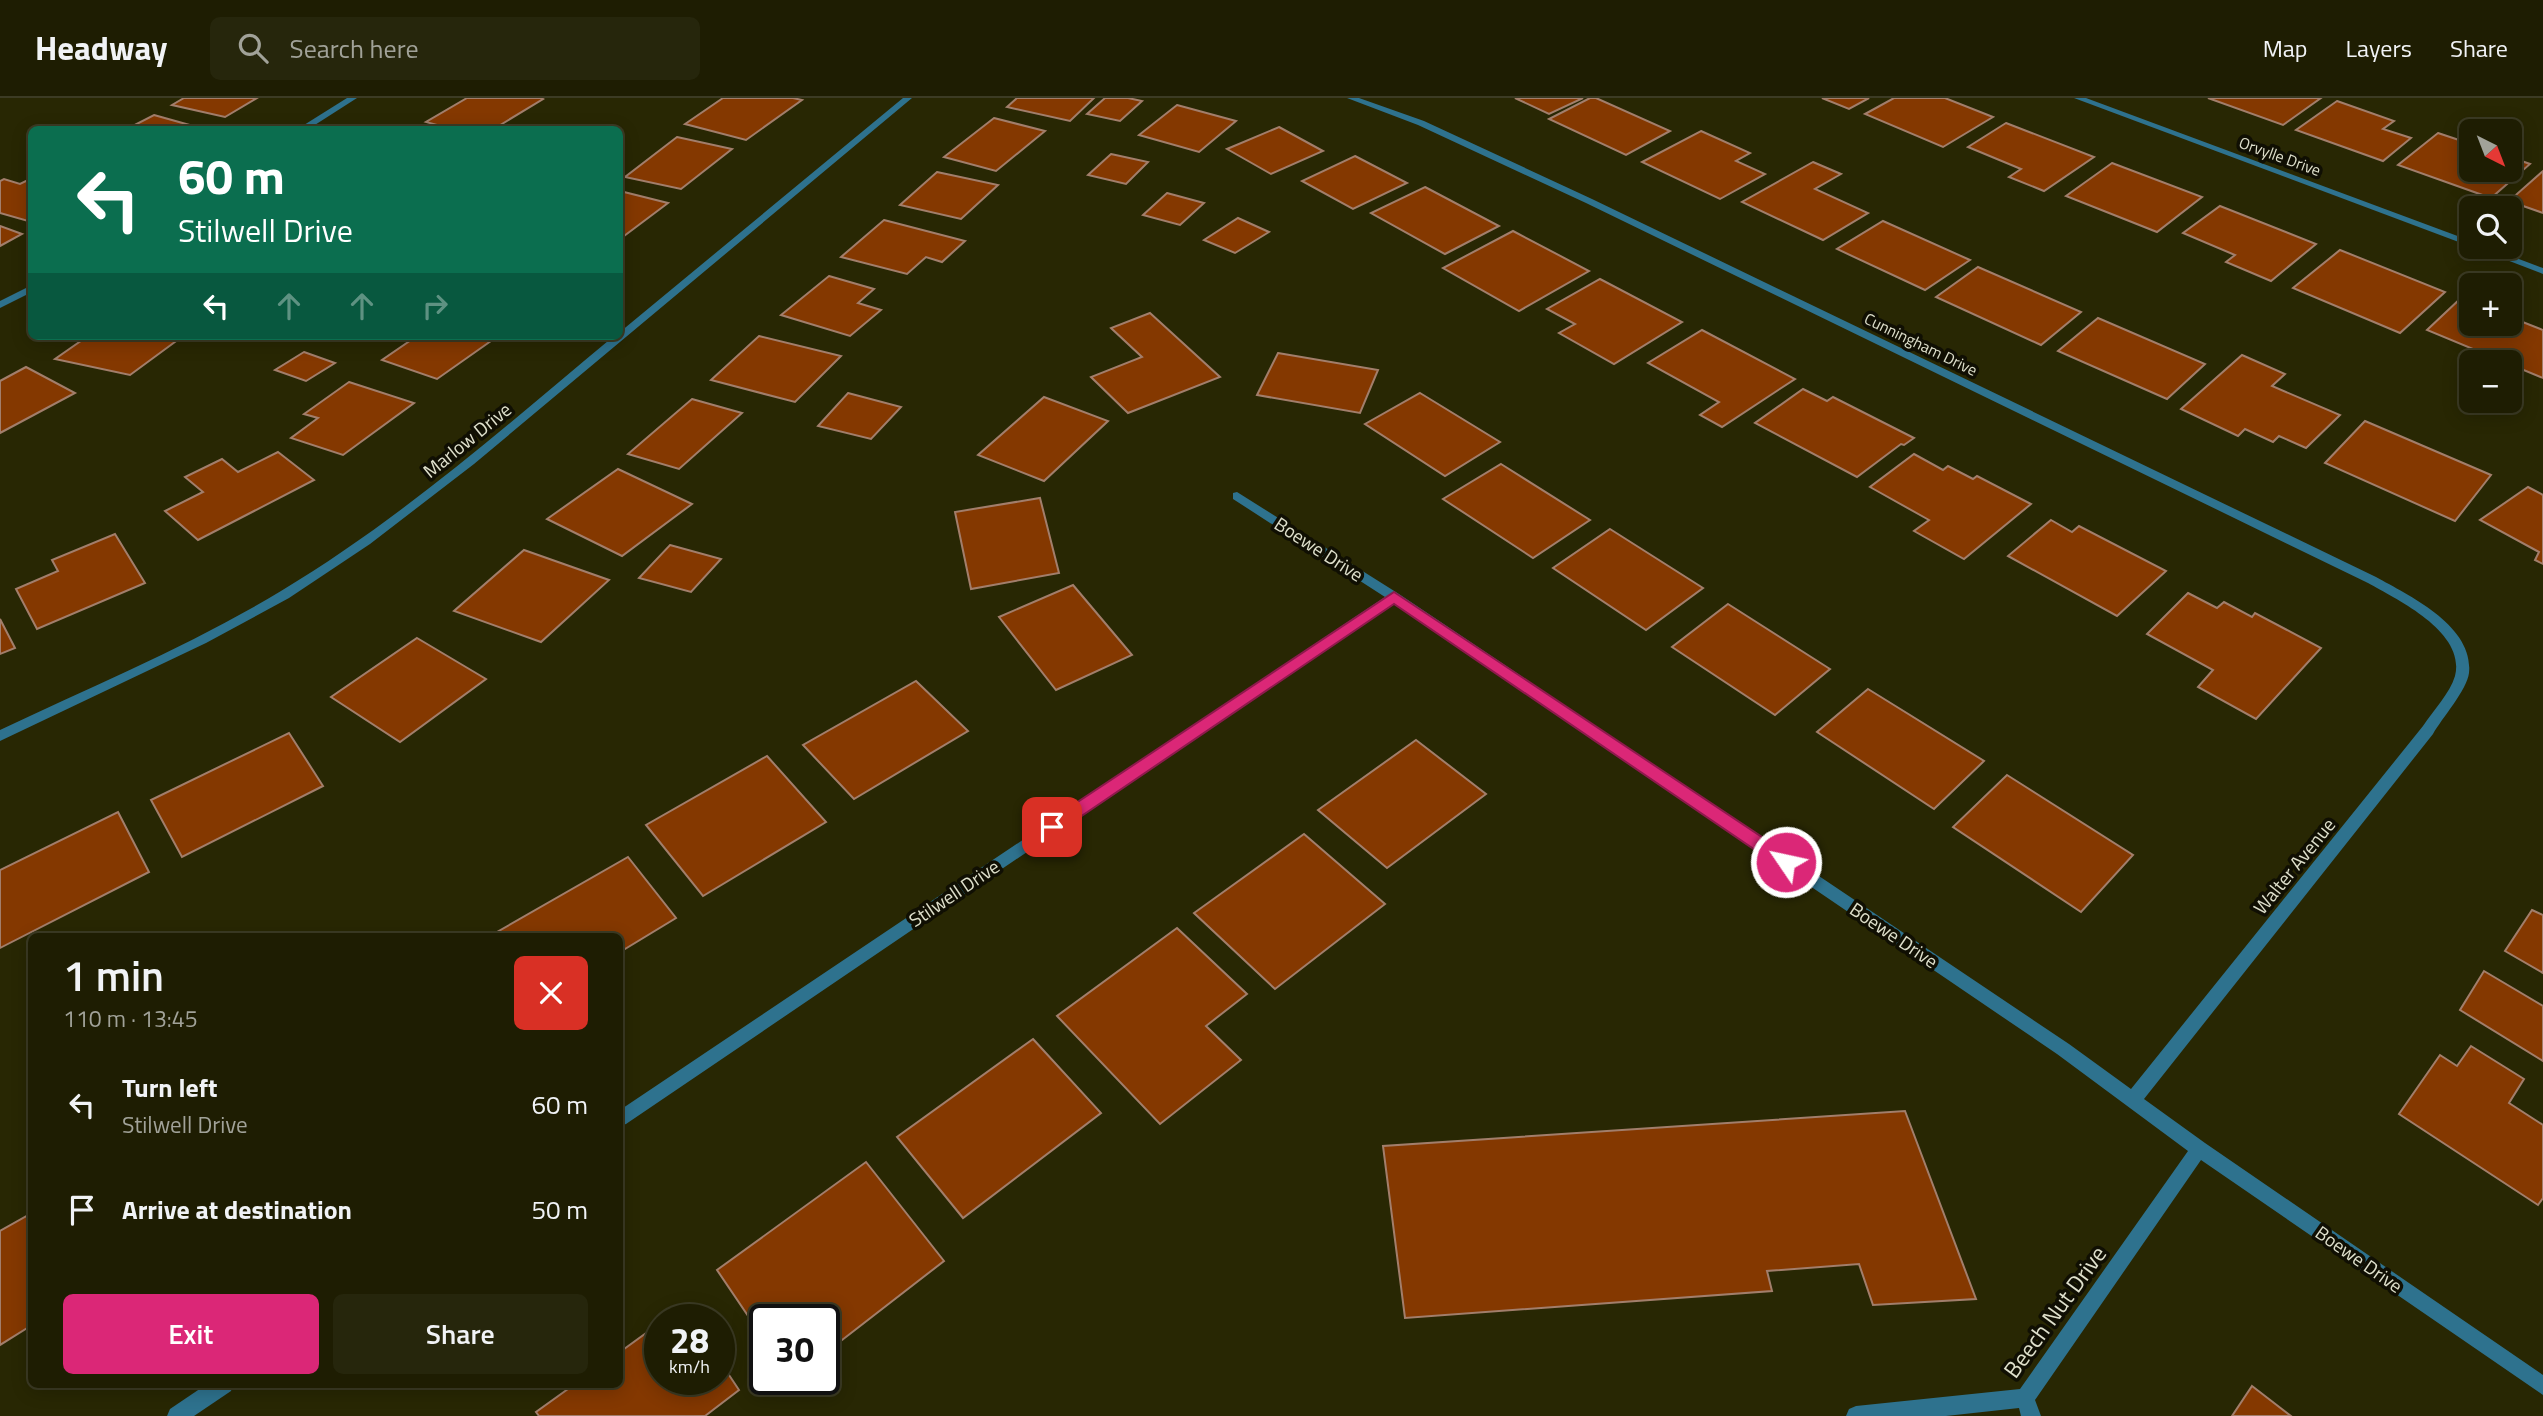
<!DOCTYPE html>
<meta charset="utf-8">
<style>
:root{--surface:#1e1d02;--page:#26260c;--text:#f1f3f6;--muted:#a1a299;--line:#3c3b24;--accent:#db2777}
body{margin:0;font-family:"Titillium Web",sans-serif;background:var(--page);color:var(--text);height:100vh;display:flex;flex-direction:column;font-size:26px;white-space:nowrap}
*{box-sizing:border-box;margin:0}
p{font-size:23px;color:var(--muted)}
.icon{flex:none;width:38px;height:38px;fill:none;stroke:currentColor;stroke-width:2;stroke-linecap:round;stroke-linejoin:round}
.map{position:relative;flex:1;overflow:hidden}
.drawer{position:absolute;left:28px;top:835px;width:595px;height:455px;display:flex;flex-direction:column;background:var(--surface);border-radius:10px;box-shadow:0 4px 18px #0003,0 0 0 2px var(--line)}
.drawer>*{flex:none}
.top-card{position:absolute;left:28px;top:28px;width:595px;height:214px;border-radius:10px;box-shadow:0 4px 18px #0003,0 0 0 2px var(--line);background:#0b6e4f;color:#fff;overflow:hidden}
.needle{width:46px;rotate:138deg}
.buttons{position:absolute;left:2459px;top:21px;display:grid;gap:14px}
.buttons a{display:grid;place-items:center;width:63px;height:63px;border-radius:10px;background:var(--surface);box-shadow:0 4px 18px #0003,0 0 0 2px var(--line);font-size:35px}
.speed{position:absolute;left:644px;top:1206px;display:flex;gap:14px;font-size:35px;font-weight:700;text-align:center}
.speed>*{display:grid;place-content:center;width:91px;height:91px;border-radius:50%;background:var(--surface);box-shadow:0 4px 18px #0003,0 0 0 2px var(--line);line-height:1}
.speed small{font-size:18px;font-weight:400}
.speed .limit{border:4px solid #111;border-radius:10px;background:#fff;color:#111}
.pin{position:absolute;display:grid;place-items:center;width:60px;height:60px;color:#fff;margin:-30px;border-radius:14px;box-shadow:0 4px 10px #0006}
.me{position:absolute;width:77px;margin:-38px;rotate:304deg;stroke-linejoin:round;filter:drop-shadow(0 0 5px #0008)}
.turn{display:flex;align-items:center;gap:24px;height:147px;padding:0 35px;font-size:32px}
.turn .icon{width:91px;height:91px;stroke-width:2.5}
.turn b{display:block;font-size:49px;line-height:60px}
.lanes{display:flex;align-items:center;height:66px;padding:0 35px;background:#0003;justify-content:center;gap:35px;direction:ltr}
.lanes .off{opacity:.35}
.round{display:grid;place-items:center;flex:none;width:74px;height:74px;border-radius:10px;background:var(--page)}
.summary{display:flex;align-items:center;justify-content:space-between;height:119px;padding:0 35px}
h1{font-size:42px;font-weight:600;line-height:52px}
.button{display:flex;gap:14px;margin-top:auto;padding:14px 35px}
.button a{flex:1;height:80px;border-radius:10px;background:var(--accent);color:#fff;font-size:28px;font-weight:600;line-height:80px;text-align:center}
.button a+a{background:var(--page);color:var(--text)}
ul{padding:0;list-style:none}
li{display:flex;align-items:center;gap:21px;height:105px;padding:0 35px}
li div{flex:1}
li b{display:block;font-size:26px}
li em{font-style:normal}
header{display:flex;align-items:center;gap:42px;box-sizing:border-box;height:98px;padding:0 35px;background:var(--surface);border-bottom:2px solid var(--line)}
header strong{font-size:33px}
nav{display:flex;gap:38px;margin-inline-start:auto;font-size:24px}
.search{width:490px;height:63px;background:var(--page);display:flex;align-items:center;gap:18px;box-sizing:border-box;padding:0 24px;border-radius:10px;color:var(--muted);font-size:26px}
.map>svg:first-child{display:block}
.building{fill:#843800;stroke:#a27e6b;stroke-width:2}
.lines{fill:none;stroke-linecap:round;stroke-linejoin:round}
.street{fill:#2e728e;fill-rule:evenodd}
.route{fill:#db2777;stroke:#8e194d;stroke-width:2}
.labels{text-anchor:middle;stroke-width:7;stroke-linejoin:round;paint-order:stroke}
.far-street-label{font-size:16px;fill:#dfe0cc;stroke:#100f03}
.street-label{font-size:19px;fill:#dfe0cc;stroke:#100f03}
.near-street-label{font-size:23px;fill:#dfe0cc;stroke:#100f03}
</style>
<header>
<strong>Headway</strong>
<div class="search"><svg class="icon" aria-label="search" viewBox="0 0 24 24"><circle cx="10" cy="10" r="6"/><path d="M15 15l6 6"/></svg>Search here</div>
<nav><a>Map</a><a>Layers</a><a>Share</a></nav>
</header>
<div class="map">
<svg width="2543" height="1318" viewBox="0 0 2543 1318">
<rect width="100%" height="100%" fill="#282703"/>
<!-- building -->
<g class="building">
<polygon points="184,0 257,0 225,19 172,7"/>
<polygon points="467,0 541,0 543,1 492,32 455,32 426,24"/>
<polygon points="723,0 793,0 802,2 746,42 685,26"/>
<polygon points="1017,0 1094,0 1070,23 1007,9"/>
<polygon points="1105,0 1128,0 1142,3 1120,23 1087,16"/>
<polygon points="1515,0 1583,0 1549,16"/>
<polygon points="1590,0 1596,0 1670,33 1626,57 1549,21"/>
<polygon points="1822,0 1869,0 1849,11"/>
<polygon points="1894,0 1945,0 1993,19 1943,49 1865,16"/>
<polygon points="2208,0 2321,0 2283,27"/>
<polygon points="2337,3 2394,23 2383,31 2411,40 2383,63 2296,32"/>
<polygon points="1177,7 1236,23 1199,54 1139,37"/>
<polygon points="154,17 204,31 125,32"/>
<polygon points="994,20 1045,33 996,73 944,59"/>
<polygon points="2006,25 2094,59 2044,93 2009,79 2021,71 1968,49"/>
<polygon points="1279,29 1323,53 1271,76 1227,51"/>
<polygon points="1701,33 1750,55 1736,63 1765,76 1720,101 1642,64"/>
<polygon points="2438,35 2471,46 2471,72 2510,72 2510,59 2530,66 2491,100 2398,67"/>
<polygon points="677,39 732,51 681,91 625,79"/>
<polygon points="1111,56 1148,64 1126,86 1088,77"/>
<polygon points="1355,58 1407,85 1353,111 1302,83"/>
<polygon points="1813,64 1841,76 1815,91 1868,115 1823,142 1742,104"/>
<polygon points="2112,65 2202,99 2157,134 2066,98"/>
<polygon points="2543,73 2543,115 2509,103"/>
<polygon points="937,74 998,87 961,121 900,107"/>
<polygon points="32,80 32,121 28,123 0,115 0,83 4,81 20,86"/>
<polygon points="1425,89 1499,128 1445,156 1371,115"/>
<polygon points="620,93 668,105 620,141"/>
<polygon points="1167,95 1204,105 1180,127 1143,117"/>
<polygon points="2220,108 2316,146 2271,183 2226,164 2235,157 2183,135"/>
<polygon points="1238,120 1269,134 1235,155 1204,142"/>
<polygon points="884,122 965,143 942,164 926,159 907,176 841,159"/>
<polygon points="1883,123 1970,162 1925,192 1837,151"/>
<polygon points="0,128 22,136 0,148"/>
<polygon points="1513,133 1589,173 1519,213 1443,170"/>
<polygon points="2340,152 2445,194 2400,235 2293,190"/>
<polygon points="1978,169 2081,214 2041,247 1936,199"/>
<polygon points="829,178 874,191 858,205 881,212 850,238 781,217"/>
<polygon points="1600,181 1682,224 1614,266 1559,235 1575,226 1547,211"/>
<polygon points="2461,200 2471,204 2471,226 2510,226 2510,219 2543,232 2543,280 2427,232"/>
<polygon points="1150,215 1220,279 1128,315 1091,279 1142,259 1111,230"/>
<polygon points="2098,220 2205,266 2167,301 2058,253"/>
<polygon points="1702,232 1795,281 1722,329 1700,317 1719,304 1648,265"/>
<polygon points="88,238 183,238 130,277 55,261"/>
<polygon points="417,238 498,238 437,281 382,262"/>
<polygon points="759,238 841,258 795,304 711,282"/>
<polygon points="304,254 335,265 306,283 275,272"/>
<polygon points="1278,255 1378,272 1360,315 1257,297"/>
<polygon points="2242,257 2285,276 2272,288 2340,317 2306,350 2279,338 2273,344 2245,331 2238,338 2181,311"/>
<polygon points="26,269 75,295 0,335 0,283"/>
<polygon points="349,284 414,305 343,357 291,340 318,320 304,316"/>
<polygon points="1803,291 1827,303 1833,299 1914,340 1904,347 1901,346 1857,379 1755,325"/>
<polygon points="848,295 901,309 871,341 818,328"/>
<polygon points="1420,295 1500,344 1445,378 1365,326"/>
<polygon points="1044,299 1108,323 1044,383 978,357"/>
<polygon points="692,301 742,315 679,371 628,356"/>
<polygon points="2365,323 2491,377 2455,423 2325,365"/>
<polygon points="278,354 314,382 198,442 165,413 203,394 185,379 222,361 238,374"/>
<polygon points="1914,356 1943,372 1948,368 1973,381 1977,378 2031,406 1964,461 1914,433 1929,422 1870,389"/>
<polygon points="1501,366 1590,422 1533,460 1443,401"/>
<polygon points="618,371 692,406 622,458 547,421"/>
<polygon points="2528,389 2543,397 2543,466 2535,462 2539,454 2480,422"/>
<polygon points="1040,400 1059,475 971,491 955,414"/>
<polygon points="2051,422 2072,434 2079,428 2166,473 2117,518 2008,458"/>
<polygon points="1610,431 1703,490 1646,532 1553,470"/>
<polygon points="115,436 145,485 37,531 16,491 58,473 52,462"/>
<polygon points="670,447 721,461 691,494 639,480"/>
<polygon points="524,452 609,482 541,544 454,513"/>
<polygon points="1073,487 1132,557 1056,592 999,519"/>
<polygon points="2188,495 2217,510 2224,504 2252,519 2255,515 2321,550 2256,621 2198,589 2213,572 2147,536"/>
<polygon points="1728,506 1830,571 1775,617 1672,549"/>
<polygon points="0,521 15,550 0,556"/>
<polygon points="417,540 486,581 400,644 331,599"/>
<polygon points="916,583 968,633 854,701 803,647"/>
<polygon points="1868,591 1984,663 1934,711 1817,634"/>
<polygon points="289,635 323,688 182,759 151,702"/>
<polygon points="1416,642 1486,696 1387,770 1318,712"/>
<polygon points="767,658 826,724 703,798 646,727"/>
<polygon points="2007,677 2133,757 2081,814 1953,729"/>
<polygon points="118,714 149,774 0,850 0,772"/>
<polygon points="1304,736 1385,806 1275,891 1194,815"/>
<polygon points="628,759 676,820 620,854 620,838 490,838"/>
<polygon points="2532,812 2543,817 2543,875 2505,853"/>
<polygon points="1177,830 1247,896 1206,928 1241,962 1160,1026 1057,918"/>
<polygon points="2484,873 2543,908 2543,963 2460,912"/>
<polygon points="1033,941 1101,1015 963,1120 897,1039"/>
<polygon points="2471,948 2524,981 2509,1005 2543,1027 2543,1100 2538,1107 2399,1016 2440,957 2457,968"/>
<polygon points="1905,1013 1976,1201 1873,1207 1859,1166 1767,1173 1772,1193 1405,1220 1383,1048"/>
<polygon points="866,1064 944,1163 824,1256 824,1222 765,1222 765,1243 717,1172"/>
<polygon points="32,1115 32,1227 0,1247 0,1133"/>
<polygon points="684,1207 693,1222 664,1222"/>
<polygon points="660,1225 660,1281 719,1281 719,1262 739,1292 705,1318 539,1318 536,1314 575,1286 620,1286 620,1254"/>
<polygon points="2252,1288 2291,1318 2232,1318"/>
</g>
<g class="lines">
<!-- street -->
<g class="street">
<polygon points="347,0 357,0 307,32 296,32"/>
<path d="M903,0H912L474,366L370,446L289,500L206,545L0,643V632C94,587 192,547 281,493C401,421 507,327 614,238H620V234Z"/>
<path d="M1347,0H1359L1424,23L1592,101L2376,479C2410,498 2474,528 2469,575C2467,592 2442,620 2433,636L2144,1001L2205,1045L2543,1277V1297L2201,1062L2035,1302L2041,1318H2021L2019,1310L1946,1318H1846L1849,1311L1856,1308L2020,1291L2188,1053L2057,956L1394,505L626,1026L620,1028V1012L1385,499L1233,401V395L1237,394L1399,496L2069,946L2131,991L2423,628C2433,613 2450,595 2455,578C2466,534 2398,502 2368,485L1586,105L1418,27Z"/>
<polygon points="2074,0 2086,0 2471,143 2472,149"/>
<polygon points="2473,149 2487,149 2543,170 2543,176"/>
<polygon points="32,187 32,194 0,210 0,203"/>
<polygon points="207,1286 233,1286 231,1293 194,1318 167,1318 170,1311"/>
</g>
</g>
<!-- route -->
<polygon class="route" points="1394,494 1792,759 1795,764 1792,769 1780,769 1394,506 1058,734 1046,734 1044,729 1046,725"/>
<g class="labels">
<!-- far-street labels -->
<g class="far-street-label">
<text transform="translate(2280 58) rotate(20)" y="6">Orvylle Drive</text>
<text transform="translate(1921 246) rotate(26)" y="6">Cunningham Drive</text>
</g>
<!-- street labels -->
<g class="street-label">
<text transform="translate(467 342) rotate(-39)" y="7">Marlow Drive</text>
<text transform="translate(1319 451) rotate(33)" y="7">Boewe Drive</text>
<text transform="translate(2294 768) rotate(-51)" y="7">Walter Avenue</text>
<text transform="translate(954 795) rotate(-34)" y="7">Stilwell Drive</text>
<text transform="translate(1894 837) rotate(34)" y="7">Boewe Drive</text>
<text transform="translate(2359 1161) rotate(35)" y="7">Boewe Drive</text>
</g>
<!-- near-street labels -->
<g class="near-street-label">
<text transform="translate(2055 1214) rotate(-54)" y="8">Beech Nut Drive</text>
</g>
</g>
</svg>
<div class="buttons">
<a><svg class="needle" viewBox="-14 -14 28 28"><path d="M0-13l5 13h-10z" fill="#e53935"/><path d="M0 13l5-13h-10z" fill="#a1a299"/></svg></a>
<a><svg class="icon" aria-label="search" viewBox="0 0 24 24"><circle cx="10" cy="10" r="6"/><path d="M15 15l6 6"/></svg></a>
<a>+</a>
<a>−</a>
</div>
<div class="speed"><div>28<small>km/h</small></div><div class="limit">30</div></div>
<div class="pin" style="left:1052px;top:729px;background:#d93025"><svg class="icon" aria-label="arrive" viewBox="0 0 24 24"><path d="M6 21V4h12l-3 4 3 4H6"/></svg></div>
<svg class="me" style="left:1786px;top:764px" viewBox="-20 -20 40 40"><circle r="17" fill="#db2777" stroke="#fff" stroke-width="3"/><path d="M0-11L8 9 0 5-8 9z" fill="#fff"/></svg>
<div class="top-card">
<div class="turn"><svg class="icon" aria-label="left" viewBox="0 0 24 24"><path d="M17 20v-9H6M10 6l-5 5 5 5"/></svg><div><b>60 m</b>Stilwell Drive</div></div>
<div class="lanes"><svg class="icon" aria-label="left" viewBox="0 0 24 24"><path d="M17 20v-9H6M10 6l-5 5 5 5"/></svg><svg class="icon off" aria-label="ahead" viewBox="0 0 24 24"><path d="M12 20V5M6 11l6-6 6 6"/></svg><svg class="icon off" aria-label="ahead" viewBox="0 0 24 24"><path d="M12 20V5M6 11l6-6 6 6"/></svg><svg class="icon off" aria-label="right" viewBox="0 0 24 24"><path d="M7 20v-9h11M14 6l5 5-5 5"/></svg></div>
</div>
<section class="drawer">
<div class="summary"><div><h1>1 min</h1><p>110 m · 13:45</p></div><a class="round" style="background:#d93025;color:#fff"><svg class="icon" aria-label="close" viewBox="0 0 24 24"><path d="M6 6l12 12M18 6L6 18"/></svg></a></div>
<ul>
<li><svg class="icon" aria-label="left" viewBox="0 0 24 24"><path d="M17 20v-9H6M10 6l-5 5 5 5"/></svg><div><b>Turn left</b><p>Stilwell Drive</p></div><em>60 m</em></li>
<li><svg class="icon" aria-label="arrive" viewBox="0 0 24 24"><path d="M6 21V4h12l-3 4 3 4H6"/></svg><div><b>Arrive at destination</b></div><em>50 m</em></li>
</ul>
<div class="button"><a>Exit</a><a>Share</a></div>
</section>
</div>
